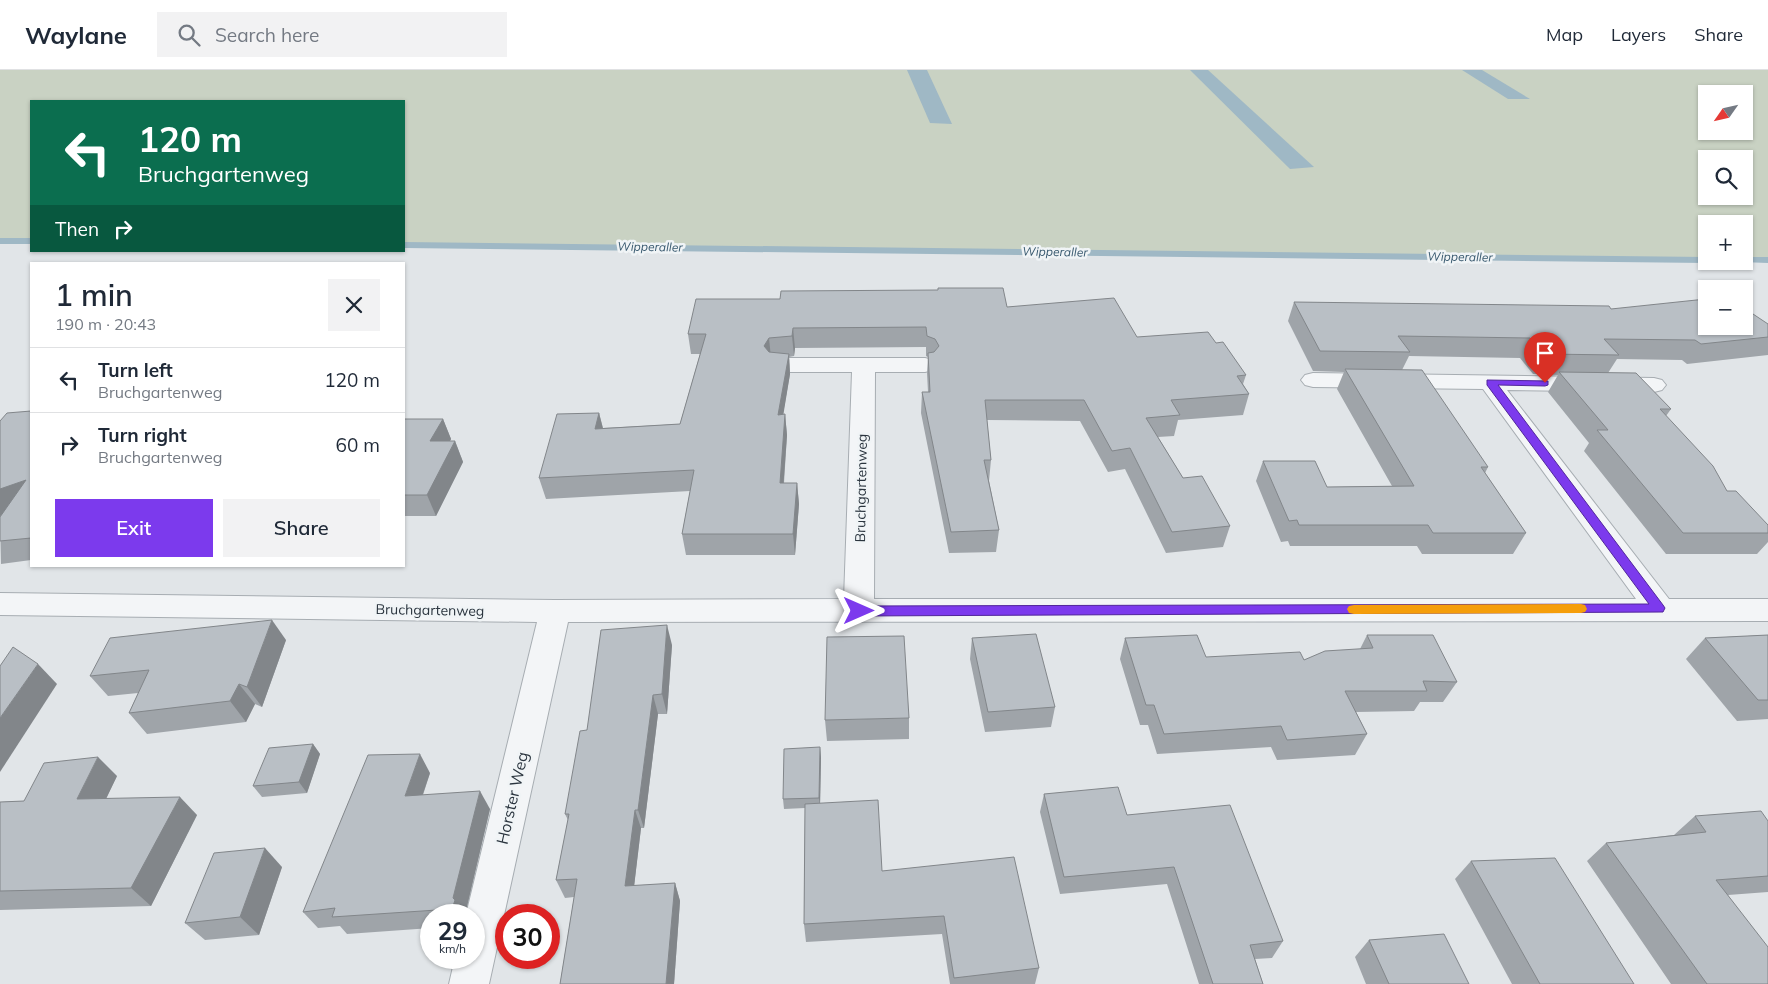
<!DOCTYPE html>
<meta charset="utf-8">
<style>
:root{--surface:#fff;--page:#f2f2f3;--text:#1f2937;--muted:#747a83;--line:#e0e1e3;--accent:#7c3aed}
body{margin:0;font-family:Mulish,sans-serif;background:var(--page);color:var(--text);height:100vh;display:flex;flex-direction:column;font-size:19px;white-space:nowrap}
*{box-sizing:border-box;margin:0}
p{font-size:16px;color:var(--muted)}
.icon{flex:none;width:28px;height:28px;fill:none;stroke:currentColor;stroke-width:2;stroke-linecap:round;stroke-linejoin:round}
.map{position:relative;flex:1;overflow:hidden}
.drawer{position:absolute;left:30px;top:192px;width:375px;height:305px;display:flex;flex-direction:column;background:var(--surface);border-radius:0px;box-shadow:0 1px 4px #0004}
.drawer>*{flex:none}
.hud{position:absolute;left:30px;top:30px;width:375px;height:152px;border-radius:0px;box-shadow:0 1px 4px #0004;background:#0b6e4f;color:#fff;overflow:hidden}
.needle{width:32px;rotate:236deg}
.fabs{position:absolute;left:1698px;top:15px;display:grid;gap:10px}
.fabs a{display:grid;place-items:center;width:55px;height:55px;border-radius:0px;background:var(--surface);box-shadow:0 1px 4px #0004;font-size:25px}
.speed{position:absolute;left:420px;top:834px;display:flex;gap:10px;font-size:25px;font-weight:700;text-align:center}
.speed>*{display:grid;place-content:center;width:65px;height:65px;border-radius:50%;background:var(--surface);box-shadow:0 1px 4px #0004;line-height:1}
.speed small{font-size:12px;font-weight:400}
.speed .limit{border:8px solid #d22;background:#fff;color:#111}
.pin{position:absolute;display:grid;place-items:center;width:42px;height:42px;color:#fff;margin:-51px -21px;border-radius:50% 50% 50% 0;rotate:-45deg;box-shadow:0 0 5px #0007}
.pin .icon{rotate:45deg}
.me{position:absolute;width:55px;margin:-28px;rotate:90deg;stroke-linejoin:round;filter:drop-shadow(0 0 4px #0008)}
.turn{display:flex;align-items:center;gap:18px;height:105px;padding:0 25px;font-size:22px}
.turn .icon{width:65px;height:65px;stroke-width:2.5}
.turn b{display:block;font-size:35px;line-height:42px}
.then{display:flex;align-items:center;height:48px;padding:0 25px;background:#0003;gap:10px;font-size:19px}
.round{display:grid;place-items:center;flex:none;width:52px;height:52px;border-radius:0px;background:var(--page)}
.overview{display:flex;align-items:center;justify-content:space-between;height:85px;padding:0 25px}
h1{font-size:30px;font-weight:600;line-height:38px}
.button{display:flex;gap:10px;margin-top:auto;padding:10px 25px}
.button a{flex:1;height:58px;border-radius:0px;background:var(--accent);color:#fff;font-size:20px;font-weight:600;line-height:58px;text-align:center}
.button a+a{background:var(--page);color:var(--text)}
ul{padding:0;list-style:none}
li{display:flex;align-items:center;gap:15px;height:65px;padding:0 25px;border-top:1px solid var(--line)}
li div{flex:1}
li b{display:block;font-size:19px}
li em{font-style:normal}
header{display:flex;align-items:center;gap:30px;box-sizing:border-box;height:70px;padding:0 25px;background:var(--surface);border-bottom:1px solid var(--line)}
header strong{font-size:24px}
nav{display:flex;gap:28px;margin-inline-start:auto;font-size:18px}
.search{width:350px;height:45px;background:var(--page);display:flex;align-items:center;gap:12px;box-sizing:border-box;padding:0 18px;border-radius:0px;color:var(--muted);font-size:19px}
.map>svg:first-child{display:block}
.green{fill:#c9d2c3;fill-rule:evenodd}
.water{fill:#9fb8c5}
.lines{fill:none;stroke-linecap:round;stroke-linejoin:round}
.stream{fill:#9fb8c5;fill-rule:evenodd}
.street-casing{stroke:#a7adb2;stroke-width:2}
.street{fill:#f3f5f7;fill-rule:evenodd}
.wall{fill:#9fa4a9}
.shaded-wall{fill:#82868a}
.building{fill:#b9bfc5;stroke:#82868a}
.route{fill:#7c3aed;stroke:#51269a}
.slow{fill:#f59e0b}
.labels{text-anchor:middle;stroke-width:5;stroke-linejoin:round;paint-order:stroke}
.far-water-label{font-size:12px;font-style:italic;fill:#38596f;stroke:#f0f4f6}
.street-label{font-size:14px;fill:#2b353f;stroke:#f0f4f6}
.near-street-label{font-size:16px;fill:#2b353f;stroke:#f0f4f6}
</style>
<header>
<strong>Waylane</strong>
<div class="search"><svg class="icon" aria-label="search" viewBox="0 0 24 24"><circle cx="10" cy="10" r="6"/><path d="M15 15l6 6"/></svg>Search here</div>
<nav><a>Map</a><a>Layers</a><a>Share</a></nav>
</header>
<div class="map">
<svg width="1768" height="914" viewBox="0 0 1768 914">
<rect width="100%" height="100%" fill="#e1e5e8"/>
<!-- green -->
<path class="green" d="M0,0H1768V192L1711,191H1744V154H1706V191L750,178L404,175V31H31V172H0ZM1706,24H1744V61H1706ZM1706,89H1744V126H1706Z"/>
<!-- water -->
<g class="water">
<polygon points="907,0 927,0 952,54 930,53"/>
<polygon points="1190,0 1208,0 1314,97 1290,99"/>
<polygon points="1462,0 1482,0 1530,29 1508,29"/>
</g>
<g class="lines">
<!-- stream -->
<g class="stream">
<rect x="0" y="168" width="31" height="6"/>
<polygon points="404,172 1706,187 1706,191 1710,191 1706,193 404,178"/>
<polygon points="1744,187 1768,187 1768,193 1741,192 1744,191"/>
</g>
<defs>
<polygon id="street" points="779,288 925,288 933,290 936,295 933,300 925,302 875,302 874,529 1636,529 1483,319 1313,317 1305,315 1301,310 1305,305 1313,303 1654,308 1662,310 1666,315 1662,320 1654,322 1507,320 1669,529 1768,529 1768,551 568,552 489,914 449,914 455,888 474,888 474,845 466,845 537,552 0,545 0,523 555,530 844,529 852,302 779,302 771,300 768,295 771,290"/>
</defs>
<!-- street casing -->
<use href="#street" class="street-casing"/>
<!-- street -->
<use href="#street" class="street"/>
</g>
<!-- wall -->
<g class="wall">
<polygon points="1294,232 1611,239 1768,254 1768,285 1687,294 1682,290 1617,289 1608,303 1671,339 1666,346 1727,421 1768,455 1768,472 1757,484 1666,484 1584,381 1589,373 1548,322 1558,305 1533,304 1520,288 1409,286 1402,300 1488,397 1485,403 1526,463 1513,484 1422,484 1417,476 1290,476 1288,471 1281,472 1256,411 1263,391 1327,417 1392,416 1337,319 1344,302 1313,301 1288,251"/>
<polygon points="1007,237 1137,267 1216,273 1246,305 1243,314 1249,324 1243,345 1178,350 1174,366 1158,367 1183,408 1230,456 1223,477 1166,483 1125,399 1108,402 1080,351 987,350 991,390 989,411 999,460 996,482 949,483 921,343 922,322 928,322 927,303 928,287 926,286 926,277 795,278 794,286 789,287 790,304 783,344 785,344 787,365 784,413 797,413 799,434 795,485 686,485 682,464 690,421 546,429 539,408 599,343 603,358 680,354 700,284 691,284 688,264"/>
<polygon points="31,341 31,490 1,494 0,447 1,445 0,446 0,351"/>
<polygon points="404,349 443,349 451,369 450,371 455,371 463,392 436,446 404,446"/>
<polygon points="1367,565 1457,612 1443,632 1420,632 1414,641 1356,642 1367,664 1355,685 1277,690 1271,677 1157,684 1148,655 1140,655 1120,589 1125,568 1206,587 1304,590 1360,579"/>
<polygon points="1768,565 1768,649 1737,651 1686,589 1705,568"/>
<polygon points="972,568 1055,637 1051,657 985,662 970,589"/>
<polygon points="286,570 262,637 255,634 246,652 147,664 129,643 138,623 108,626 90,606"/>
<polygon points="672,575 667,644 658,644 644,758 641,758 634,816 675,813 680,831 674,914 560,914 574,827 565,828 556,810 568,750 565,744 587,660"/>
<polygon points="909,648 909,669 827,671 825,650"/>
<polygon points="313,674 320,684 307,723 262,727 253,716"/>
<polygon points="820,677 821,688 820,733 882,801 1039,898 1035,914 950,914 942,864 806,872 804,854 805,738 784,739 783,729"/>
<polygon points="430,703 423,725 490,739 465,845 431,845 431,858 347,864 340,856 318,858 303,842"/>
<polygon points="117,706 106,728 197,745 151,836 0,840 0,732 24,731"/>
<polygon points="1044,724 1127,745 1283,871 1272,888 1255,889 1263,914 1199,914 1167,814 1060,824 1040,742"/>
<polygon points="1695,746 1768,751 1768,822 1728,825 1768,914 1671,914 1587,791 1606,773 1674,765"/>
<polygon points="1471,791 1634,914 1512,914 1455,809"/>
<polygon points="282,797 259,865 205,870 185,853"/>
<polygon points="1369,870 1469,914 1366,914 1355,887"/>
</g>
<!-- shaded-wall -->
<g class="shaded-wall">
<polygon points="793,258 795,278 794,286 792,266"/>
<polygon points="769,268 771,288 764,276"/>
<polygon points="789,284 790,304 780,365 778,345"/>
<polygon points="599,343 604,363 595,359"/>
<polygon points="785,344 787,365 782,434 780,413"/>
<polygon points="443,349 451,369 439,392 430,371"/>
<polygon points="455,371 463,392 436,446 427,425"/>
<polygon points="26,410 31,435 0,446 0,419"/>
<polygon points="797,413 799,434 795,485 793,464"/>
<polygon points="272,550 286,570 262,637 247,617"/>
<polygon points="667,555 672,575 667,644 662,624"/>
<polygon points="38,594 57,614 0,702 0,648"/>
<polygon points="239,614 255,634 246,652 230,631"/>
<polygon points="653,625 658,644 644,758 638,740"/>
<polygon points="313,674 320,684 307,723 299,712"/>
<polygon points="820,677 821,688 820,738 819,728"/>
<polygon points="420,684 430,703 416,744 405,726"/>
<polygon points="98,687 117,706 97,748 77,729"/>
<polygon points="480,721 490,739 465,845 456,845 452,839 453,828"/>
<polygon points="180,727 197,745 151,836 131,818"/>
<polygon points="635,740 641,758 632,834 625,816"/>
<polygon points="265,778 282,797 259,865 240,847"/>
<polygon points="675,813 680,831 674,914 666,914"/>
</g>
<!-- building -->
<g class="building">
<polygon points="938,218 1003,218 1007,237 1114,228 1137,267 1208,262 1216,273 1223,272 1246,305 1237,306 1249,324 1171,330 1180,345 1146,348 1183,408 1202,406 1230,456 1172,462 1130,378 1112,381 1084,330 985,330 991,390 984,390 999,460 951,462 922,322 930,322 928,283 934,282 939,276 935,269 927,266 926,257 793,258 792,266 769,268 764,276 769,282 789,284 778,345 785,344 780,413 797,413 793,464 682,464 694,400 539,408 557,344 599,343 595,359 680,354 706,264 688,264 696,229 780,229 781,221 938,220"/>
<polygon points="1706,229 1706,256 1744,256 1744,238 1768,254 1768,267 1701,274 1695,270 1604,269 1619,285 1544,284 1530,268 1398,266 1410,282 1320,281 1294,232 1609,236 1611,239"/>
<polygon points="1345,299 1422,300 1488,397 1481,397 1526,463 1433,463 1428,455 1299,455 1297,450 1289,451 1263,391 1315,391 1327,417 1414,416"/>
<polygon points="1559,302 1636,303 1671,339 1660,339 1713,396 1727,421 1736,421 1768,455 1768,463 1683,463 1597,360 1608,360"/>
<polygon points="31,341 31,468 0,471 0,447 26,410 0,419 0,351 7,343"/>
<polygon points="404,349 443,349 430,371 455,371 427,425 404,425"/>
<polygon points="272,550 247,617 239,614 230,631 129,643 149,600 90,606 110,568"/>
<polygon points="667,555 662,624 653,625 638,740 635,740 625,816 675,813 666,914 560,914 577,809 556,810 569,744 565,744 580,661 587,660 601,560"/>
<polygon points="1036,564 1055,637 988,642 972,568"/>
<polygon points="1197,565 1206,587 1300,582 1304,590 1325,581 1373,578 1367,565 1433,565 1457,612 1423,611 1427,621 1345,621 1367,664 1287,670 1281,656 1164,664 1154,635 1146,635 1125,568"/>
<polygon points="1768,565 1768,630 1758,630 1705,568"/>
<polygon points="904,566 909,648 825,650 827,567"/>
<polygon points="13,577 38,594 0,648 0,596"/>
<polygon points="313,674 299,712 253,716 269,678"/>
<polygon points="820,677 819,728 783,729 784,679"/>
<polygon points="420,684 405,726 480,721 453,828 455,830 452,839 332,847 335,838 303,842 368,685"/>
<polygon points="98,687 77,729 180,727 131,818 0,821 0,732 24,731 44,693"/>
<polygon points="1118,717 1127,745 1230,735 1283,871 1250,875 1263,914 1213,914 1174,797 1064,807 1044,724"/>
<polygon points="878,730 882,801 1014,787 1039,898 954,908 944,846 804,854 805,734"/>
<polygon points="1761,741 1768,751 1768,806 1716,810 1768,877 1768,914 1707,914 1606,773 1706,762 1695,746"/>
<polygon points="265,778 240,847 185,853 214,783"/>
<polygon points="1555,788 1634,914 1540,914 1471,791"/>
<polygon points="1444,864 1469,914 1389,914 1369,870"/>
</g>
<!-- route -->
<polygon class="route" points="1487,310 1548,311 1548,315 1545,316 1498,315 1663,535 1665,538 1663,542 859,546 855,544 853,541 855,538 859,536 1649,534 1487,315"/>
<!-- slow -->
<polygon class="slow" points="1581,534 1585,535 1587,539 1585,542 1581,543 1354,544 1349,543 1347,539 1349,536 1354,535"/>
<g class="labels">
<!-- far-water labels -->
<g class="far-water-label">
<text transform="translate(650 177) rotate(1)" y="4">Wipperaller</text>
<text transform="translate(1055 182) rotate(1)" y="4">Wipperaller</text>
<text transform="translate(1460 187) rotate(1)" y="4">Wipperaller</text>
</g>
<!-- street labels -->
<g class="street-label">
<text transform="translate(861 418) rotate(-89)" y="5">Bruchgartenweg</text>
<text transform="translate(430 540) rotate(1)" y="5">Bruchgartenweg</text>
</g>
<!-- near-street labels -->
<g class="near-street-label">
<text transform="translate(512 728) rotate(-77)" y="6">Horster Weg</text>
</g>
</g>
</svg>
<div class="fabs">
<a><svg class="needle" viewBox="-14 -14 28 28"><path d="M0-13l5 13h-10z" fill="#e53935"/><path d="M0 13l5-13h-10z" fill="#747a83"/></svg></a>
<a><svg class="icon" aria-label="search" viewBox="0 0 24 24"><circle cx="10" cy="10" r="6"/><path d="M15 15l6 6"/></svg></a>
<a>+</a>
<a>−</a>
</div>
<div class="speed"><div>29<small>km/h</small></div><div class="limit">30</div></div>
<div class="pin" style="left:1545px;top:313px;background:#d93025"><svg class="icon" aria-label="arrive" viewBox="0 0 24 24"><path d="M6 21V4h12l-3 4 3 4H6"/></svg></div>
<svg class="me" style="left:859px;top:541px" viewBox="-20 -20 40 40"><path d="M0-17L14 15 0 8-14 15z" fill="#7c3aed" stroke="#fff" stroke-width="4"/></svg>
<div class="hud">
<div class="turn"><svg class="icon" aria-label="left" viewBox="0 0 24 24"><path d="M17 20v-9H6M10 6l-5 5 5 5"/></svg><div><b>120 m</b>Bruchgartenweg</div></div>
<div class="then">Then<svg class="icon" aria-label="right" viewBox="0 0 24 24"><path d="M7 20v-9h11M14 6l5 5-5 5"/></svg></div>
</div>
<section class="drawer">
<div class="overview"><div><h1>1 min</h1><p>190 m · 20:43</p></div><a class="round"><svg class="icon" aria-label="close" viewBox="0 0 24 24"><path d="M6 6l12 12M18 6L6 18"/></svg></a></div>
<ul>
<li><svg class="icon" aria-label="left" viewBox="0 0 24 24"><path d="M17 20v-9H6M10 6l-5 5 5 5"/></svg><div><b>Turn left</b><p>Bruchgartenweg</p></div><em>120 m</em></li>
<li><svg class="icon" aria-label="right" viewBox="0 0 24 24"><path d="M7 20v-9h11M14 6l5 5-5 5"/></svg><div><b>Turn right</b><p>Bruchgartenweg</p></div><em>60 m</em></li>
</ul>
<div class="button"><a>Exit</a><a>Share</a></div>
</section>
</div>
